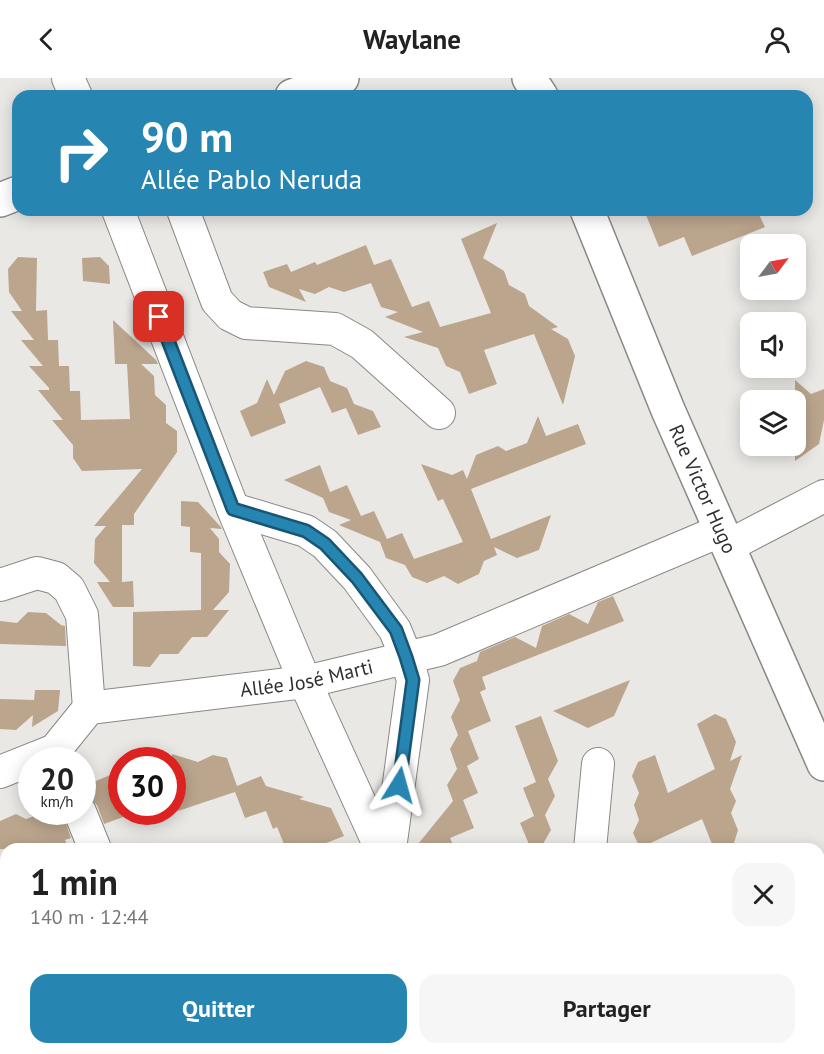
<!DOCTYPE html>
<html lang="fr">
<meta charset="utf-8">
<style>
:root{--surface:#fff;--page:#f6f6f6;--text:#222;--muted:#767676;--accent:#2685b1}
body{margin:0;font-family:"PT Sans",sans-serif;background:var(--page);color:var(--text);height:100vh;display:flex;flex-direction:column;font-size:22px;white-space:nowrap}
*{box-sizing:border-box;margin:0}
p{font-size:20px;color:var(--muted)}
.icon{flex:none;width:33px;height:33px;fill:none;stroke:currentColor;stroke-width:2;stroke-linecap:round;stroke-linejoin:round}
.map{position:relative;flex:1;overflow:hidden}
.panel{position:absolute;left:0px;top:765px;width:825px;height:212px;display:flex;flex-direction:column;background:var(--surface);border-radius:18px 18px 0 0;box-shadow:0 3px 15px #0003}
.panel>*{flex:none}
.hud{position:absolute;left:12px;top:12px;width:801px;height:126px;border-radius:18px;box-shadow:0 3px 15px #0003;background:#2685b1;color:#fff;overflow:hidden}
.needle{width:39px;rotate:58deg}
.tools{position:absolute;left:740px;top:156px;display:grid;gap:12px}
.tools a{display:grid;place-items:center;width:66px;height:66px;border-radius:12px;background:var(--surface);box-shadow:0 3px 15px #0003;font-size:30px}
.speed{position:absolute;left:18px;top:669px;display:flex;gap:12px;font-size:30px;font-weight:700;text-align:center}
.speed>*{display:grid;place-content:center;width:78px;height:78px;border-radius:50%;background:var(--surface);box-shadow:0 3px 15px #0003;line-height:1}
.speed small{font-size:15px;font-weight:400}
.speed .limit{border:9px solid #d22;background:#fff;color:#111}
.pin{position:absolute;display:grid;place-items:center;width:51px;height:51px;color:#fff;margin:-26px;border-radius:12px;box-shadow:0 3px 9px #0006}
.me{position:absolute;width:66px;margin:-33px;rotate:8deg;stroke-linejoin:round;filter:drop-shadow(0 0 4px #0008)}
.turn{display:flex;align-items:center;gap:21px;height:126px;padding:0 30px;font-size:27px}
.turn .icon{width:78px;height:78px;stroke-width:2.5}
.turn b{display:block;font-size:42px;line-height:51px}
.round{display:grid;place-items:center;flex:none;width:63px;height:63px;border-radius:18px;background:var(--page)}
.summary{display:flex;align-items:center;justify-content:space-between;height:102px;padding:0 30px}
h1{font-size:36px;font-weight:700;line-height:45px}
.primary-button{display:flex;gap:12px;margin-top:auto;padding:12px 30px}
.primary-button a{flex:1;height:69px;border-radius:18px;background:var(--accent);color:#fff;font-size:24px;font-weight:700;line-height:69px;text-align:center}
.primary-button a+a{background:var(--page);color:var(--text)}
header{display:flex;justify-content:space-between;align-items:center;height:78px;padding:0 30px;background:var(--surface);font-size:27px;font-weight:700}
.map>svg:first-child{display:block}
.building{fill:#bba58d}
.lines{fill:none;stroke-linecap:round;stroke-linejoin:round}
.minor-casing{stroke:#898885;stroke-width:34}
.tertiary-casing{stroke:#898885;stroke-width:36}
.minor{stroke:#fff;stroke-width:32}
.tertiary{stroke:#fff;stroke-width:33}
.route-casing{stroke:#195673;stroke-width:15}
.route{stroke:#2685b1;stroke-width:10}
.labels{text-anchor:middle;stroke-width:5;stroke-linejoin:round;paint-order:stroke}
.street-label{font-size:20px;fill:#302f2e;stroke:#eae8e5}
</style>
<header><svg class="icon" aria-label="back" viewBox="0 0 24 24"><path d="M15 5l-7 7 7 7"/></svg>Waylane<svg class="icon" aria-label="person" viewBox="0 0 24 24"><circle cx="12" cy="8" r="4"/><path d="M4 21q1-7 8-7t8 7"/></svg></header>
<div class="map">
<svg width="824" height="976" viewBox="0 0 824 976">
<rect width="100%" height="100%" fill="#eae8e5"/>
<!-- building -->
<g class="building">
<polygon points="644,132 757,132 765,149 692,178 684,159 659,169"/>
<polygon points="497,145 483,180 504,193 509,207 525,216 529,228 558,249 551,251 568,261 575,278 563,327 534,256 484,272 497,306 469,316 460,294 446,288 438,270 404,259 423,254 385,239 398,234 381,229 371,205 344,214 329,209 315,216 299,211 306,224 269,209 263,194 287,186 291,194 315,184 317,187 366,167 374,187 391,181 412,229 429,223 440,249 491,235 461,161"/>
<polygon points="18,179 37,180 36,233 47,232 48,262 58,262 59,288 69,288 70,313 80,313 81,342 130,341 127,286 115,286 113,242 156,282 158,286 141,286 154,298 155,317 166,327 166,345 177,353 177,374 134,436 134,447 122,447 122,504 133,503 134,529 113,529 97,504 110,504 94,485 95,461 106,448 94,448 142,391 82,393 73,380 73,367 52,342 63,342 38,312 49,312 49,310 29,288 43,288 21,262 34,262 11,233 22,233 9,214 8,191"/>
<polygon points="100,179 109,188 110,206 83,203 82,180"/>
<polygon points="306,283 324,289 330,303 347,310 354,326 373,333 381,349 358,357 346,330 332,335 320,309 279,326 286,345 251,359 240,333 257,325 267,301 274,317 285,293"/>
<polygon points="795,302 811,316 824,311 824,342 819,366 795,383"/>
<polygon points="538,338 546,358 578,346 586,366 471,411 491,461 551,437 539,472 517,480 494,469 497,477 484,483 479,496 458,506 444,498 427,505 412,499 405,487 386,480 380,464 339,447 351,442 329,434 323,420 284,402 320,387 330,414 347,407 361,438 374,433 387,461 402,455 414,481 463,464 443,421 438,423 421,386 452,397 463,392 467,401 476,377 498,368 506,373 527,365"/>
<polygon points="181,423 198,424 220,448 222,451 210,450 219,461 219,474 230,486 229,514 213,532 229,532 207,559 192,559 178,576 160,576 150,589 133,588 133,534 201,532 201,475 190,474 190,449 181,448"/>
<polygon points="613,518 624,543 482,599 486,611 480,614 491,643 468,653 479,681 467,688 478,715 463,722 474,750 450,760 455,771 414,771 453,723 447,707 457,691 450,671 458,657 451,639 460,622 453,603 460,590 477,583 480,574 515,559 536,570 542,548 569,536 588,546 598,524"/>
<polygon points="28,534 46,535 61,547 65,548 66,568 0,566 0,543 17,545"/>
<polygon points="630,602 614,638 588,650 553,633"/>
<polygon points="35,612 60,612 58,633 32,649 33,637 16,652 0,651 0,621 34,622"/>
<polygon points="715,636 726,641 736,664 730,683 742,677 730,711 736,723 731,735 738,752 732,771 714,771 702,741 640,770 633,755 639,742 634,727 639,715 632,698 638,684 655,677 668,715 715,691 697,646"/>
<polygon points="541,638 558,683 548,701 555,718 545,737 551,752 540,771 531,771 520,745 534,738 523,710 536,704 515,648"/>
<polygon points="172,676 198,684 213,677 227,680 237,708 261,698 266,708 304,719 299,721 331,730 344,758 311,771 286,771 277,749 273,751 266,733 245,740 235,714 172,735"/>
<polygon points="122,692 122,734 134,735 104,746 97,727 88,719 84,708"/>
<polygon points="45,734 62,734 71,760 65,762 69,771 0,771 0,743 16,736 26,741"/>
</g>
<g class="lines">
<defs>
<g id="minor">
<polyline points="68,0 76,18"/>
<polyline points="118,132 233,431 305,604 381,771"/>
<polyline points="183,132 217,223 230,237 246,245 335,251 362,266 439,335"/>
<polyline points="233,431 306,453 325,466 357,500 395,552 406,579 413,602 390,771"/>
<polyline points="728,468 824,418"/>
<polyline points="0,507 37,495 56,500 69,511 82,537 89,630"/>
<path id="s1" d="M0,694L55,672L89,630L305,604L439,572L720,453"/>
<polyline points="80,734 95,771"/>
<polyline points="590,771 598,686"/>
<polyline points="0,947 6,961"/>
<polyline points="472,970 475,976"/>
<polyline points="538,970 540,976"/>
<polyline points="186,976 200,970"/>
</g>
<g id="tertiary">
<polyline points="529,0 541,18"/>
<polyline points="292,18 342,0"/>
<polyline points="0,122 18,115"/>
<path id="s2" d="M587,132L668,332L824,686"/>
<polyline points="821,976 824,975"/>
</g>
</defs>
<!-- minor casing -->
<use href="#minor" class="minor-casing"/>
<!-- tertiary casing -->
<use href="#tertiary" class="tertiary-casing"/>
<!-- minor -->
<use href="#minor" class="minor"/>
<!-- tertiary -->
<use href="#tertiary" class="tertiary"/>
</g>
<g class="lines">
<defs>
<polyline id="route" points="159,239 233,431 306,453 325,466 357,500 396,552 406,579 413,602 399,707"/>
</defs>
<!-- route casing -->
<use href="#route" class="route-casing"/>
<!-- route -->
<use href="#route" class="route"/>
</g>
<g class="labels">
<!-- street labels -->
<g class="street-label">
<text dy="7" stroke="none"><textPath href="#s2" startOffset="302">Rue Victor Hugo</textPath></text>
<text dy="7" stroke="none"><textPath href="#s1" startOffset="333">Allée José Marti</textPath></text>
</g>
</g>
</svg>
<div class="tools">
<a><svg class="needle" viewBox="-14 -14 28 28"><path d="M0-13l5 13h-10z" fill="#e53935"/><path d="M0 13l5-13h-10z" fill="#767676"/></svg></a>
<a><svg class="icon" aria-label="sound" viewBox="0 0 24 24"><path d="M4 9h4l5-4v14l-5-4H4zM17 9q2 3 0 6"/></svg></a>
<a><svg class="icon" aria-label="layers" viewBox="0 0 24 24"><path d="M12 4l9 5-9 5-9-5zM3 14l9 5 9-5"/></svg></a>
</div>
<div class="speed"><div>20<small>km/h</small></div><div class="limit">30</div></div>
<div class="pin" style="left:159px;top:239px;background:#d93025"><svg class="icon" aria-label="arrive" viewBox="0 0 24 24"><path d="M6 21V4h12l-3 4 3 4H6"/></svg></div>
<svg class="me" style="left:399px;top:707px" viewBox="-20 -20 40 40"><path d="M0-17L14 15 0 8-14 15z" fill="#2685b1" stroke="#fff" stroke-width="4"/></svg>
<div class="hud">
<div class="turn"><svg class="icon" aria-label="right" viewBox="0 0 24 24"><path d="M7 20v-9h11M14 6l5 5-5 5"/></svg><div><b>90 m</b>Allée Pablo Neruda</div></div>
</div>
<section class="panel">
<div class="summary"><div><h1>1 min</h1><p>140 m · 12:44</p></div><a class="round"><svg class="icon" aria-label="close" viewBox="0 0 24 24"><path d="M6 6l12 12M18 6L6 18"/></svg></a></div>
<div class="primary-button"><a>Quitter</a><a>Partager</a></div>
</section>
</div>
